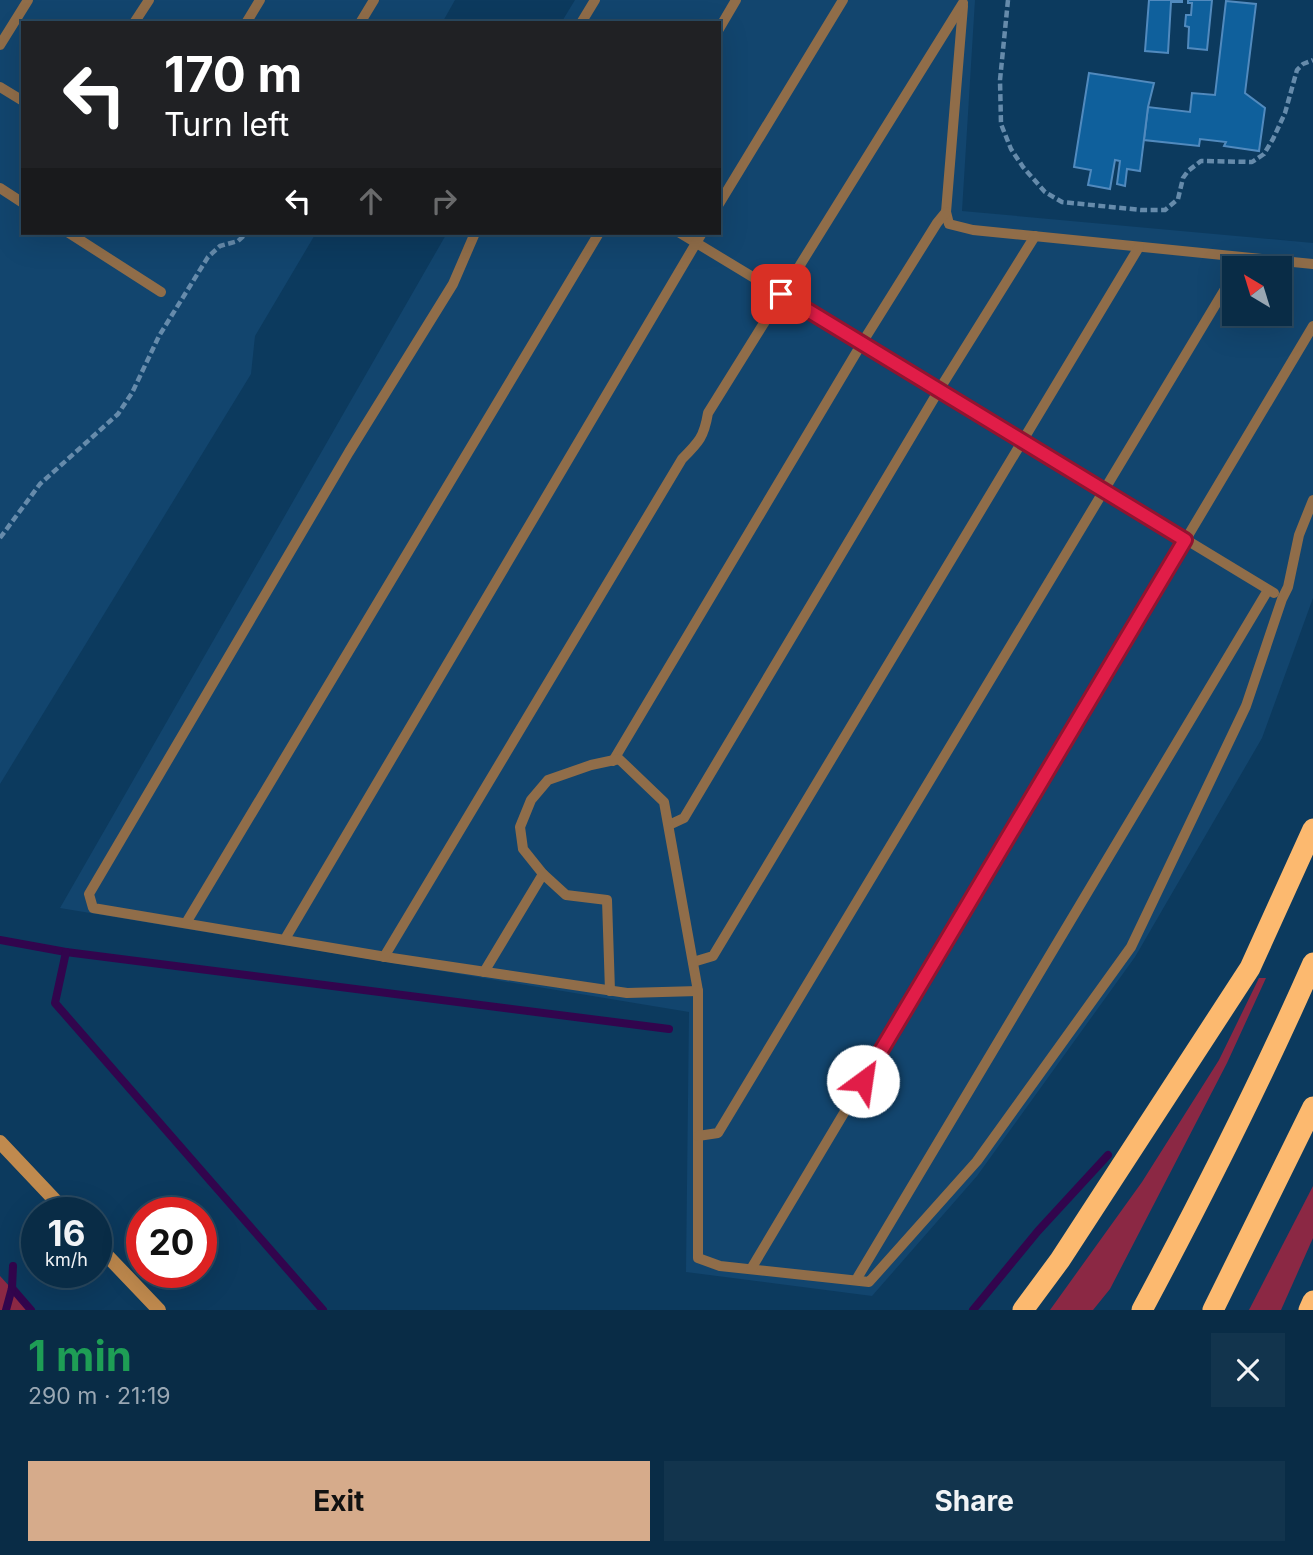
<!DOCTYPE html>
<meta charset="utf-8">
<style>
:root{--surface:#092c46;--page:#12344d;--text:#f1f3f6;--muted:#99a7b3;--line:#29485f;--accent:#d6ab8b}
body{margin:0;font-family:Inter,sans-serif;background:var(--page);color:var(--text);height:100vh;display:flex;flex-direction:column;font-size:26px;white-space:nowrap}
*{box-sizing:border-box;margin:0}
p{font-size:23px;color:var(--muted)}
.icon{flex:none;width:38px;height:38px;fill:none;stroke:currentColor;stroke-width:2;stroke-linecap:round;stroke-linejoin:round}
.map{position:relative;height:1310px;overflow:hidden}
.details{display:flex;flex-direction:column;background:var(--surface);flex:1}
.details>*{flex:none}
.top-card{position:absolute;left:21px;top:21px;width:700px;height:214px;border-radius:0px;box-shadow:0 7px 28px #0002,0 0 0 2px var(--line);background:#202124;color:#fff;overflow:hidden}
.needle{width:46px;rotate:322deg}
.controls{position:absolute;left:1222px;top:256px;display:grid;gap:14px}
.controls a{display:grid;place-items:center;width:70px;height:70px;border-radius:0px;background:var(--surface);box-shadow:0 7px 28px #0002,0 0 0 2px var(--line);font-size:35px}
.speed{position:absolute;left:21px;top:1197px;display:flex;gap:14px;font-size:35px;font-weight:700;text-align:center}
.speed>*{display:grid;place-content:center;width:91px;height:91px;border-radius:50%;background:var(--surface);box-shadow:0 7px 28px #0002,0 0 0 2px var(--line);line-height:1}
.speed small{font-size:18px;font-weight:400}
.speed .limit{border:10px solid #d22;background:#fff;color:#111}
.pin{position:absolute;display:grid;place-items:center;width:60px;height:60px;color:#fff;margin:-30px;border-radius:14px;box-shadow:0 4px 10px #0006}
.me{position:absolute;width:77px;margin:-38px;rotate:31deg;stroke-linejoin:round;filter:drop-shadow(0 0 5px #0008)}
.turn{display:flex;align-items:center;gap:24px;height:147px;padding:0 28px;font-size:32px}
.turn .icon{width:91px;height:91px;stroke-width:2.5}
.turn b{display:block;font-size:49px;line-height:60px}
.lanes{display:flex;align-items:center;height:66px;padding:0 28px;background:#0003;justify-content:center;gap:35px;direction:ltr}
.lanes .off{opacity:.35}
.round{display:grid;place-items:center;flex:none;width:74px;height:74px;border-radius:0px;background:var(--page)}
.headline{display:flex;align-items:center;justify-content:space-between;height:119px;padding:0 28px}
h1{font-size:42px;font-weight:700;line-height:52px;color:#1e9e55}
.action{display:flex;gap:14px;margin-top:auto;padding:14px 28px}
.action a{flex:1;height:80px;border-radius:0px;background:var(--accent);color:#111;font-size:28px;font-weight:700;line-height:80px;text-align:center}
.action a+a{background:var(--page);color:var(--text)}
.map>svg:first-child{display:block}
.built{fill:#12456e;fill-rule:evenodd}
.green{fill:#8b2844}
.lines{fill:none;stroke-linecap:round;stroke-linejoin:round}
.stream{stroke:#32054d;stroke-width:8}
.building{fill:#0f609c;stroke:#518abe;stroke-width:2}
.path{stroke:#668bab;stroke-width:4.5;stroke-dasharray:7 3.5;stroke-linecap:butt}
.lane{stroke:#906d49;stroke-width:10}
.secondary{stroke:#c08a4e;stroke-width:14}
.highway{stroke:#fcb96f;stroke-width:21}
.route-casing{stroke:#92132f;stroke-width:18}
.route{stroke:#e11d48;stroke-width:12}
</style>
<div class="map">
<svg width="1313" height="1310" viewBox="0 0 1313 1310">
<rect width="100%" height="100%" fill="#0c3a5e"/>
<!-- built -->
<g class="built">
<polygon points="0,0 455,0 442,23 23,23 23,233 316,233 255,336 251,374 0,784"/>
<path d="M575,0H975L962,211L1313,243V598L1262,738L1135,957L977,1176L872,1296L686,1272L689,1012L60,908L447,233H719V23H561ZM1234,268H1279V313H1234Z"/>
</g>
<!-- green -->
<g class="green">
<polygon points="1259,978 1266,978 1227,1063 1110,1289 1093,1310 1050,1310 1142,1182 1219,1060"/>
<polygon points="1313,1186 1313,1238 1281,1310 1249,1310"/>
<polygon points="0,1276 31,1310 0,1310"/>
</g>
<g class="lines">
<!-- stream -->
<g class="stream">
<polyline points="0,940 66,952 669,1029"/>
<polyline points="66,952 55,1003 323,1310"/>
<polyline points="12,1288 31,1310"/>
<polyline points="6,1310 12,1288 13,1266"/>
<polyline points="973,1310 1038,1231 1108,1155"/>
</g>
</g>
<!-- building -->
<g class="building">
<polygon points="1149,0 1182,0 1182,2 1171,2 1168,53 1145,51"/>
<polygon points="1188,0 1212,0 1207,50 1188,48 1189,27 1185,26 1186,15 1191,15 1192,3 1188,3"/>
<polygon points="1226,1 1256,4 1245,93 1265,108 1259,151 1224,146 1226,142 1200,139 1199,146 1144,140 1148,107 1190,112 1192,93 1215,95"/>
<polygon points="1089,73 1154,83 1148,107 1140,171 1127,169 1125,186 1117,184 1120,161 1115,160 1110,189 1088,185 1091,170 1074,167"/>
</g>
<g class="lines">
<!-- path -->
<g class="path">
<polyline points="1008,0 1000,80 1001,124 1011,149 1023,167 1045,192 1062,202 1141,210 1165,210 1178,199 1183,178 1188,171 1201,161 1252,162 1264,154 1273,139 1285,113 1297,70 1303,64 1313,60"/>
<polyline points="0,538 40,484 118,414 132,393 159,336 208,257 220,246 238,241 247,233"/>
</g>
<!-- lane -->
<g class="lane">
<polyline points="963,6 946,212 949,224 973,230 1313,264"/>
<polyline points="134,23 149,0"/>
<polyline points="246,23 260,0"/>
<polyline points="360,23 374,0"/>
<polyline points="581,23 595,0"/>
<polyline points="719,29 736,0"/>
<polyline points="0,45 28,0"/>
<polyline points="0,87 23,101"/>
<polyline points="0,188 23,203"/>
<polyline points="719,204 843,0"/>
<polyline points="69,233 161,292"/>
<polyline points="475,233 453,284 349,452 89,894 93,908 392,958 627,993 698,991"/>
<polyline points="680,233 1274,593"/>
<polyline points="613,761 862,343 937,223 946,212"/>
<polyline points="669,825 684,818 939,390 1035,236"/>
<polyline points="186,923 599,233"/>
<polyline points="285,939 702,233"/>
<path d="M384,957L682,459C699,442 704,437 708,413L963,3"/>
<polyline points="693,962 713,956 1139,247"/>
<polyline points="484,972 543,874"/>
<polyline points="610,991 607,900 566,895 543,874 523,849 520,827 531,800 548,780 591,765 619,759 664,802 698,991 698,1258 720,1266 869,1282 977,1161 1131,947 1246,706 1282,599 1288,587 1299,535 1313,500"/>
<polyline points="698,1136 718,1133 1234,274"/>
<polyline points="751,1269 1313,326"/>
<polyline points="856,1280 1268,590"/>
</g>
<!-- secondary -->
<g class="secondary">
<polyline points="0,1142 67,1213"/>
<polyline points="96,1244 159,1310"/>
</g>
<!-- highway -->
<g class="highway">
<polyline points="1023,1310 1060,1260 1250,968 1313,829"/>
<path d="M1142,1310C1203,1196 1261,1081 1313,963"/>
<polyline points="1213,1310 1313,1107"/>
<polyline points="1309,1310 1313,1301"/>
</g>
</g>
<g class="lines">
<defs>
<polyline id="route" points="781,294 1185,540 863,1081"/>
</defs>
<!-- route casing -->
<use href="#route" class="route-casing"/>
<!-- route -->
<use href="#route" class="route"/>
</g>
</svg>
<div class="controls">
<a><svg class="needle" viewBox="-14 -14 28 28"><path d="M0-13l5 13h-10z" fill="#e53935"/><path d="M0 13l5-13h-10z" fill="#99a7b3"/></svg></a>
</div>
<div class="speed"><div>16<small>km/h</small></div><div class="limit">20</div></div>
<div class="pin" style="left:781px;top:294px;background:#d93025"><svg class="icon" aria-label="arrive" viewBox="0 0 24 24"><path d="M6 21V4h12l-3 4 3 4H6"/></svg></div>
<svg class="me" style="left:863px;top:1081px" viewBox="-20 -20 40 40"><circle r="19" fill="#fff"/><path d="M0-13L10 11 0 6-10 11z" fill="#e11d48"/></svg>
<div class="top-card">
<div class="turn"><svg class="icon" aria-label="left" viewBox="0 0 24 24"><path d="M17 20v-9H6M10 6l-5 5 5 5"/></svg><div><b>170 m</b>Turn left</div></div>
<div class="lanes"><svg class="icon" aria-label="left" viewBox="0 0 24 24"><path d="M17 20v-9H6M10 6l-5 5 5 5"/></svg><svg class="icon off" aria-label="ahead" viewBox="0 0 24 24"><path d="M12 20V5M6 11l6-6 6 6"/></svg><svg class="icon off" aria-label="right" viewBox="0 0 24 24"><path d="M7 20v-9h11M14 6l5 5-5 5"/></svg></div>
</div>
</div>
<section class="details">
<div class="headline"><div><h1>1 min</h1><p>290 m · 21:19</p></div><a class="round"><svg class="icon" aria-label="close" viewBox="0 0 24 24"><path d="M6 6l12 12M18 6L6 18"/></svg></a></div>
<div class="action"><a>Exit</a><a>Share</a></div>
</section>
